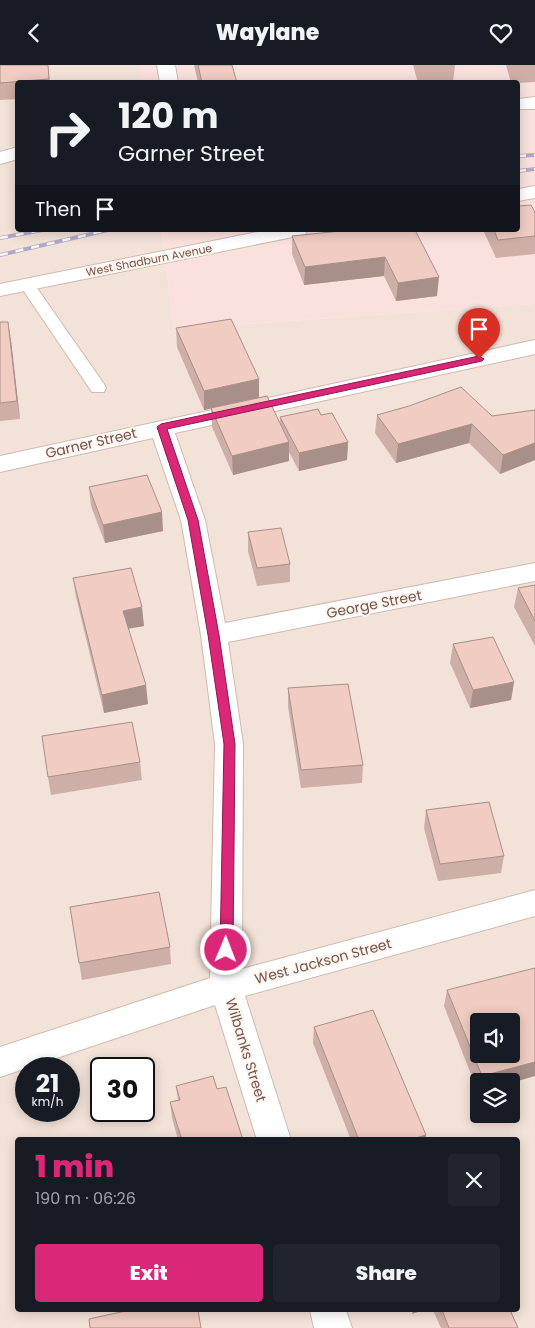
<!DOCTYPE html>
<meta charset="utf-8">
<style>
:root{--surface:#171b24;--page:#20242c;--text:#f1f3f6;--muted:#9ea1a6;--accent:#db2777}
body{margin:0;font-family:Poppins,sans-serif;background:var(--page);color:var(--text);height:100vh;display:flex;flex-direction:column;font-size:19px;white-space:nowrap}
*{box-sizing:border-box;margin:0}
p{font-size:16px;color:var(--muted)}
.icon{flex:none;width:28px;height:28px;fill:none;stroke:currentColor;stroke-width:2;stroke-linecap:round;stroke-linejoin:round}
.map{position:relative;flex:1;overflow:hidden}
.side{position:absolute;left:15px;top:1072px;width:505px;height:175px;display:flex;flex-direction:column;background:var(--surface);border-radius:5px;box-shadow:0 2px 12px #0003}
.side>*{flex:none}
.top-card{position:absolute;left:15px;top:15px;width:505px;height:152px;border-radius:5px;box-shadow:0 2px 12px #0003;background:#171b24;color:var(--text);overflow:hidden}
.tools{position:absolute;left:470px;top:948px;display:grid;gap:10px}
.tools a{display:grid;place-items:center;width:50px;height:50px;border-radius:5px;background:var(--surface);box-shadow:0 2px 12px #0003;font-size:25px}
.speed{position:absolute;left:15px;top:992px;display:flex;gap:10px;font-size:25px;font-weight:700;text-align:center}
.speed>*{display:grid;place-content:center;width:65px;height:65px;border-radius:50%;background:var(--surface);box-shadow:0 2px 12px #0003;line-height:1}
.speed small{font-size:12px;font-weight:400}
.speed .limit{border:2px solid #111;border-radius:8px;background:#fff;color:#111}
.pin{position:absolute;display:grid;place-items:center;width:42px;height:42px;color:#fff;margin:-51px -21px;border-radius:50% 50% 50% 0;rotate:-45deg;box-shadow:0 0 5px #0007}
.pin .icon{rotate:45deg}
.me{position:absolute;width:55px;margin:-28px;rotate:1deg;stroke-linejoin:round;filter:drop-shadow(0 0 4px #0008)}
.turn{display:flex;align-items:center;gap:18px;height:105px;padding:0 20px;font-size:22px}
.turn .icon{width:65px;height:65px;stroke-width:2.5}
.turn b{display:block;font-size:35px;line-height:42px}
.then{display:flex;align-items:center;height:48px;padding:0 20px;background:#0003;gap:10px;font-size:19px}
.round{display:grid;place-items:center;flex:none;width:52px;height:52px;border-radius:5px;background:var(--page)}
.summary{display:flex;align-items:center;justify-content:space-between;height:85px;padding:0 20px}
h1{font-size:30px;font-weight:800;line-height:38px;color:var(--accent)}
.cta{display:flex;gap:10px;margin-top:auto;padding:10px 20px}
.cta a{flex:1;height:58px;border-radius:5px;background:var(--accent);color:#fff;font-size:20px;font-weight:800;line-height:58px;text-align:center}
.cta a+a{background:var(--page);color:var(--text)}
header{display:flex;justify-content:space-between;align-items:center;height:65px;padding:0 20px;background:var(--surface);font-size:22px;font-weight:800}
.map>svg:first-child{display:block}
.residential{fill:#f3e2d8;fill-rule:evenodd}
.commercial{fill:#fbe1dd}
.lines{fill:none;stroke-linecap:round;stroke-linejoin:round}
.service-casing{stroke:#cfbab1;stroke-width:2}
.minor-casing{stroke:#cfbab1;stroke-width:2}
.tertiary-casing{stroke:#cfbab1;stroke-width:2}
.service{fill:#fff;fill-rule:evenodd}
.minor{fill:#fff;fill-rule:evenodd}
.tertiary{fill:#fff;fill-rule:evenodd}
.rail-casing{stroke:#b2a7c6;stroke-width:4}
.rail{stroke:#fef6ef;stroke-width:2.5;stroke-dasharray:8;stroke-linecap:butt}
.wall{fill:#ceafa7}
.shaded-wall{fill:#a88f88}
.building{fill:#f0ccc2;stroke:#a88f88;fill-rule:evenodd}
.route{fill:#db2777;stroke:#8e194d}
.labels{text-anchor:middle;stroke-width:4;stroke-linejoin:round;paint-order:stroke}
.far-street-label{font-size:11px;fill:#75544d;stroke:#fef6ef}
.street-label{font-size:14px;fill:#75544d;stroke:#fef6ef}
</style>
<header><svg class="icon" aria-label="back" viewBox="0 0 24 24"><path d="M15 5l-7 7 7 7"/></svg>Waylane<svg class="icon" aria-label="heart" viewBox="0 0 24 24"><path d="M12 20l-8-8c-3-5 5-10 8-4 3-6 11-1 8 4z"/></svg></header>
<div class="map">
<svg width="535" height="1263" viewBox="0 0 535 1263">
<rect width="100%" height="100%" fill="#fcf1e9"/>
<!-- residential -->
<path class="residential" d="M0,0H140L143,17L18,18V165H161L174,264L535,239V1263H0ZM479,956H511V989H479ZM26,1004H69V1046H26ZM101,1004H144V1046H101ZM479,1016H511V1049H479ZM18,1075H518V1245H18Z"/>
<!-- commercial -->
<polygon class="commercial" points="140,0 535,0 535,239 174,264 161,165 518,165 518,18 143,18"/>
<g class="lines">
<defs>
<polygon id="service" points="27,214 32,216 104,319 106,323 104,327 92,327 19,219"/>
<g id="minor">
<polygon points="157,0 175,0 178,18 160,18"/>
<polygon points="535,121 535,133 518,136 518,124"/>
<polygon points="267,165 308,165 305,169 298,171 0,231 0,219"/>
<polygon points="535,275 535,289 175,368 205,455 225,558 535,498 535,516 228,577 243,679 242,904 535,825 535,851 245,931 291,1075 257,1075 215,940 0,1012 0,982 210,913 215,679 201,570 181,455 153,373 0,407 0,391"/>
<polygon points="310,1245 346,1245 352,1263 314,1263"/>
</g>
<g id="tertiary">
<polygon points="535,32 535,44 518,44 518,34"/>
<polygon points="18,82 18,94 0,99 0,87"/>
</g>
</defs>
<!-- service casing -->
<use href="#service" class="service-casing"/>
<!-- minor casing -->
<use href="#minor" class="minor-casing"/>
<!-- tertiary casing -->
<use href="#tertiary" class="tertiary-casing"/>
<!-- service -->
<use href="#service" class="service"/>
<!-- minor -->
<use href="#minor" class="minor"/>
<!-- tertiary -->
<use href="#tertiary" class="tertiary"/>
<defs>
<g id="rail">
<polyline points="518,91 535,90"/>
<polyline points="518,106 535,104"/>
<polyline points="0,173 42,165"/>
<polyline points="0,190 108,165"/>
</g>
</defs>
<!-- rail casing -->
<use href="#rail" class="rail-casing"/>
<!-- rail -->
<use href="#rail" class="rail"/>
</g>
<!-- wall -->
<g class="wall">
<polygon points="0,0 48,0 50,18 18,18 18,34 0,35"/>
<polygon points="194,0 232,0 237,18 198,18"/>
<polygon points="413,0 455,0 453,18 418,18"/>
<polygon points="506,0 535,0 535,17 518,18 511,18"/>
<polygon points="535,147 535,189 496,193 483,165 518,165"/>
<polygon points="350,165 437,231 396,236 384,211 304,220 292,189 292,171"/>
<polygon points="0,257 8,257 20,354 0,356"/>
<polygon points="176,263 259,314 259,333 204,345 177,282"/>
<polygon points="211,343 280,359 280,352 321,350 348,377 347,395 299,406 289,387 289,396 233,410 212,362"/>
<polygon points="535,345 535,395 500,409 469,378 396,398 375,368 377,350 492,351"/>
<polygon points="89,422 163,466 105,478 91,441"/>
<polygon points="248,467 290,499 290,517 257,521 248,486"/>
<polygon points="73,513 144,561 128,564 148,639 104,648 76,532"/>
<polygon points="535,520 535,581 514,542 518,523"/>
<polygon points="453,579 514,617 511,635 470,643 450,598"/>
<polygon points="288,623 363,700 362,718 301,723 288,642"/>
<polygon points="140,697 142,715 51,730 48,712"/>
<polygon points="426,745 504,791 501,808 438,816 424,763"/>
<polygon points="70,842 170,882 171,899 82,915"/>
<polygon points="447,925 511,1016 479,1016 478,1027 444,941"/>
<polygon points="314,962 426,1070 425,1075 351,1075 313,978"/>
<polygon points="176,1021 217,1024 243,1075 178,1075 172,1053 170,1037 178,1035"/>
<polygon points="433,1245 510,1245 518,1263 441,1263"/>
</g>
<!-- shaded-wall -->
<g class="shaded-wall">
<polygon points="385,192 384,211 304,220 305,202"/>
<polygon points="439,212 437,231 396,236 398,218"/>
<polygon points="8,257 11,275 20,354 17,336"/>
<polygon points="259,314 259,333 204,345 204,326"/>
<polygon points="472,359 469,378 396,398 398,379"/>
<polygon points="289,377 289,396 233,410 232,391"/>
<polygon points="348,377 347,395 299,406 299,388"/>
<polygon points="535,378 535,395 500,409 503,390"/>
<polygon points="162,447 163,466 105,478 103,460"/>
<polygon points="142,542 144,561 125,564 123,546"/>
<polygon points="514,617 511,635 470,643 473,625"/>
<polygon points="146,620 148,639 104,648 102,630"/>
<polygon points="535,997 535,1011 511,1018 511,1016 481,1016 482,1011"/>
<polygon points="426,1070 425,1075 409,1075"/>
<polygon points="413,1245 424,1245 412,1249"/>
</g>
<!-- building -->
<g class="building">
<polygon points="0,0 48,0 49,14 0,18"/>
<polygon points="198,0 232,0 237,18 202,18"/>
<polygon points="531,140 535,147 535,171 498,175 494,165 518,165 518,141"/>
<polygon points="350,165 415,165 439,212 398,218 385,192 305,202 292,171"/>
<polygon points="231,254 259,314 204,326 176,263"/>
<polygon points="0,257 8,257 17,336 0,338"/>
<polygon points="461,322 492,351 535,345 535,378 503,390 472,359 398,379 377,350 409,341"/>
<polygon points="267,331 289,377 232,391 211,343"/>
<polygon points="318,344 321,350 332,348 348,377 299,388 280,352"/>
<polygon points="147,410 162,447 103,460 89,422"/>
<polygon points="281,463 290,499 257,503 248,467"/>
<polygon points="131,503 142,542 123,546 146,620 102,630 73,513"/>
<polygon points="535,520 535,556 518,523"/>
<polygon points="493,572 514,617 473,625 453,579"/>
<polygon points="348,619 363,700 301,705 288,623"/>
<polygon points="132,657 140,697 48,712 42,671"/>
<polygon points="489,737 504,791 440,799 426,745"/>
<polygon points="159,827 170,882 79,898 70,842"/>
<path d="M535,903V997L482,1011L447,925ZM479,956H511V989H479Z"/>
<polygon points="373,945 426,1070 409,1075 359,1075 314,962"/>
<polygon points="213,1011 217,1024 226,1022 243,1075 182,1075 170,1037 180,1035 176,1021"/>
<polygon points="130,1245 198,1245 201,1263 90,1263 89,1254"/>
<polygon points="442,1245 510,1245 518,1263 449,1263"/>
</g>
<!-- route -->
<polygon class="route" points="479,291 484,294 482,296 167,364 198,455 219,570 235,679 233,885 231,889 222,889 220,885 224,679 208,570 188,455 157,362 161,359"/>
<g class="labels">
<!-- far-street labels -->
<g class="far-street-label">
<text transform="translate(149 195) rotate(-11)" y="4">West Shadburn Avenue</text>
</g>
<!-- street labels -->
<g class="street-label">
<text transform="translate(91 378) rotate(-13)" y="5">Garner Street</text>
<text transform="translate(374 539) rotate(-11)" y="5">George Street</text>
<text transform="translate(323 896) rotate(-15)" y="5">West Jackson Street</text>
<text transform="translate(246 985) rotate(73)" y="5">Wilbanks Street</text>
</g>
</g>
</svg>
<div class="tools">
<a><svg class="icon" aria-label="sound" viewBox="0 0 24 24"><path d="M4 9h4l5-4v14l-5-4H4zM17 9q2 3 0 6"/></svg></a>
<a><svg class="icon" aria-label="layers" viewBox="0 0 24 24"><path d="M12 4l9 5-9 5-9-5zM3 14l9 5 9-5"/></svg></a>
</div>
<div class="speed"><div>21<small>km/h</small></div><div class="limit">30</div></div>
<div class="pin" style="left:479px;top:294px;background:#d93025"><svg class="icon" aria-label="arrive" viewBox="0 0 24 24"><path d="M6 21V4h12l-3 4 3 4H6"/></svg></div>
<svg class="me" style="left:226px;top:885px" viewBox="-20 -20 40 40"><circle r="17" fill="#db2777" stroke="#fff" stroke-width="3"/><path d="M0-11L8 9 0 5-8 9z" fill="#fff"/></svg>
<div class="top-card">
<div class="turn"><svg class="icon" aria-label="right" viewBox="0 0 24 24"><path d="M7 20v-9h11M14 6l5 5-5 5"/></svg><div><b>120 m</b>Garner Street</div></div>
<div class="then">Then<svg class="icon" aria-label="arrive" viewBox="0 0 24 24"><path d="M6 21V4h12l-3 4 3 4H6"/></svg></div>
</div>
<section class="side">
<div class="summary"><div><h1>1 min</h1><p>190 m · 06:26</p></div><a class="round"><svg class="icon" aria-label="close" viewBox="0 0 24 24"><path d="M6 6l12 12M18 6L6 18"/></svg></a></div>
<div class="cta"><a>Exit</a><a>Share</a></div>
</section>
</div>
